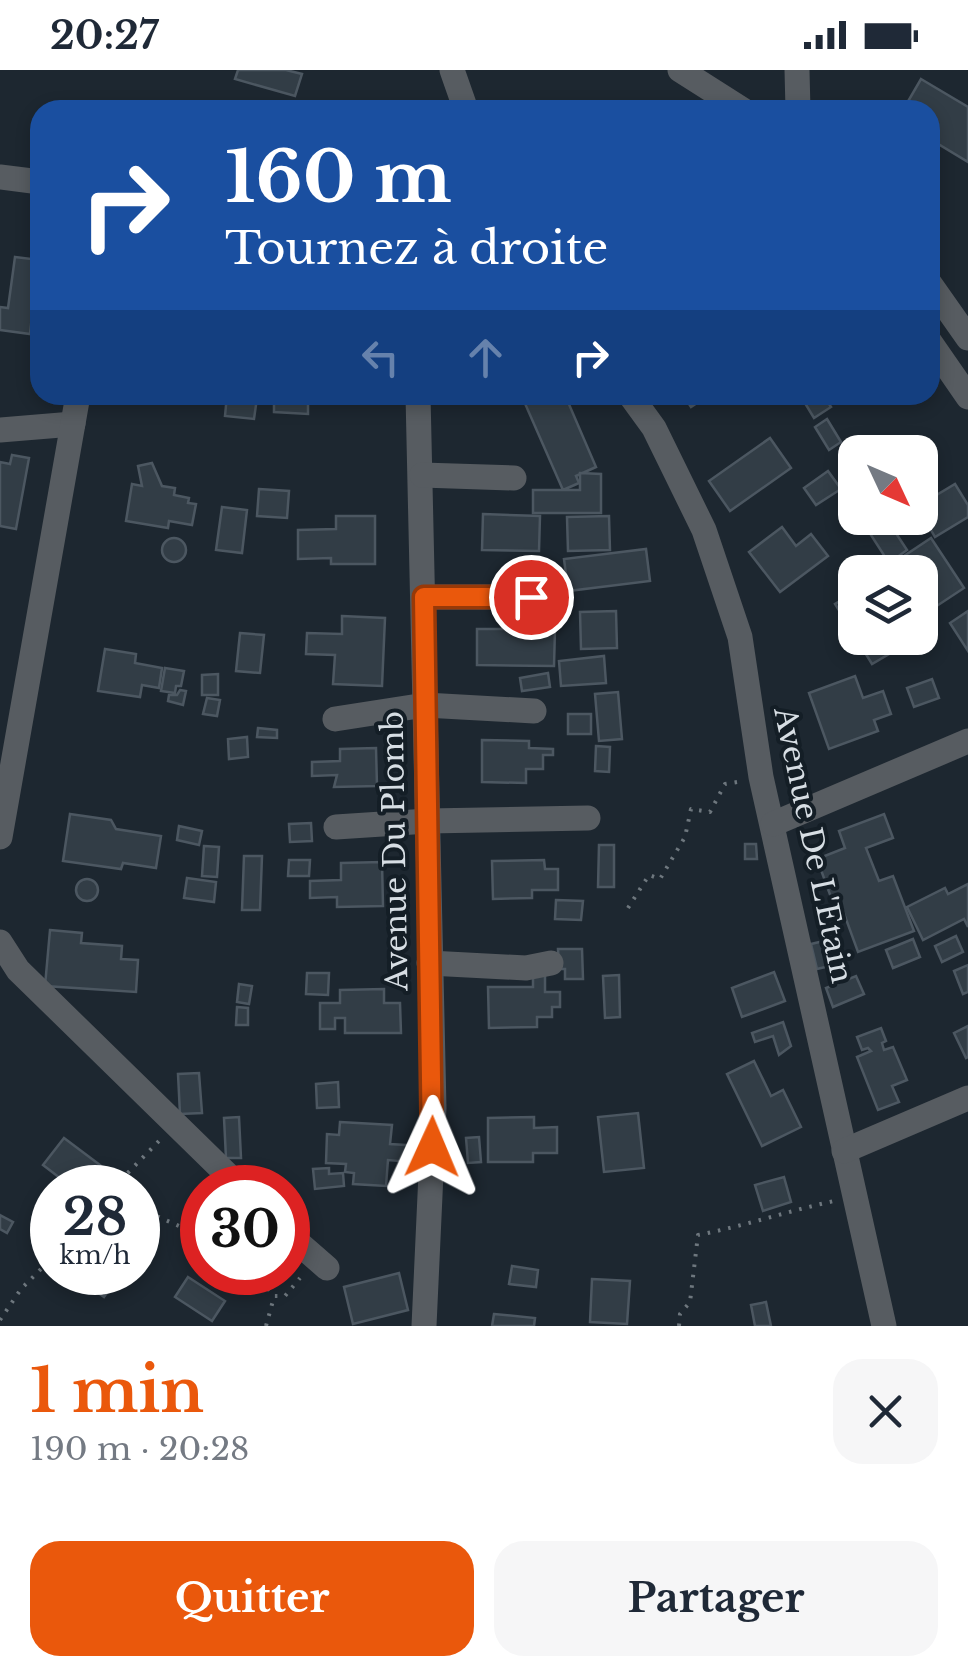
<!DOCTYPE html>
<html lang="fr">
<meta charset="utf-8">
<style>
:root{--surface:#fff;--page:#f6f6f7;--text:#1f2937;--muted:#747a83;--accent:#ea580c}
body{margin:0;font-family:"Libre Baskerville",serif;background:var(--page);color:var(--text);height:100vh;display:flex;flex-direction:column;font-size:38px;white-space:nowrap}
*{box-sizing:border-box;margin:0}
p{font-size:32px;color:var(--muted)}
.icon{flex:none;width:55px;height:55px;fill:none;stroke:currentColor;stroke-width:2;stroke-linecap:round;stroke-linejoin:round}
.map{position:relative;height:1256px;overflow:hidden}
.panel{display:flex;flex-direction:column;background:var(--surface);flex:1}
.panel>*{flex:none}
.guide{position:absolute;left:30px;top:30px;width:910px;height:305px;border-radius:30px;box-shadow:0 5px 15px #0003;background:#1a4fa0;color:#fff;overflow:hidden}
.needle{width:65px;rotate:134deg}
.fabs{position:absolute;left:838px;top:365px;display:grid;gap:20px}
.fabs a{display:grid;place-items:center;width:100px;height:100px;border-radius:20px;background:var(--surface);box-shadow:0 5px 15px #0003;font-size:50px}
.speed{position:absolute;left:30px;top:1095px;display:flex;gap:20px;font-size:50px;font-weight:700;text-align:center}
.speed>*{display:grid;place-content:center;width:130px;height:130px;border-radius:50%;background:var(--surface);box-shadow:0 5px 15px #0003;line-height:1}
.speed small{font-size:25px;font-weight:400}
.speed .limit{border:15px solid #d22;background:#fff;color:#111}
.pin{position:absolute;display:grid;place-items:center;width:85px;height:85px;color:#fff;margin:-42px;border:5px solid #fff;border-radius:50%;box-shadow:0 2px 10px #0007}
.me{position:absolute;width:110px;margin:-55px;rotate:1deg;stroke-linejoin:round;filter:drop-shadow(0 0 8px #0008)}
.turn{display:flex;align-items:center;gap:35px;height:210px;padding:0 30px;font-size:45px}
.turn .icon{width:130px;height:130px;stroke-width:2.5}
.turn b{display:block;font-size:70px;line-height:85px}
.lanes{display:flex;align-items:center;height:95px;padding:0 30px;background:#0003;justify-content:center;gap:50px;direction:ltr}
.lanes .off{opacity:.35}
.round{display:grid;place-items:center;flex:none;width:105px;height:105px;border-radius:30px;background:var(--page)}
.headline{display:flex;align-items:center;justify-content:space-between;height:170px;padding:0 30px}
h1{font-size:60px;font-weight:700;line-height:75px;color:var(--accent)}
.cta{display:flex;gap:20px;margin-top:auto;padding:20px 30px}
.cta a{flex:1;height:115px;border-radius:30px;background:var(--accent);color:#fff;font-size:40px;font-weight:700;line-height:115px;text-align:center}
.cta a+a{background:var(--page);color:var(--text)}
.status{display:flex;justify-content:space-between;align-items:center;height:70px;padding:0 50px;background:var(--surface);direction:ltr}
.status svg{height:28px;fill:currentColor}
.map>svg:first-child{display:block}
.building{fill:#323d46;stroke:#4c5761;stroke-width:2.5}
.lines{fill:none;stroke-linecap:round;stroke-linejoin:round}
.path{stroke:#6e777e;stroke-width:4;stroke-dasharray:2.5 8;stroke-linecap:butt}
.minor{stroke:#575c61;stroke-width:25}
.route-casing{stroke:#983908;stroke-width:25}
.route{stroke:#ea580c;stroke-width:18}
.labels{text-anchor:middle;stroke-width:8;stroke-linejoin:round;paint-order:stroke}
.street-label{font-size:30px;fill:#d7dee4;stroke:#141e26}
</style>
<div class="status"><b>20:27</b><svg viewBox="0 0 49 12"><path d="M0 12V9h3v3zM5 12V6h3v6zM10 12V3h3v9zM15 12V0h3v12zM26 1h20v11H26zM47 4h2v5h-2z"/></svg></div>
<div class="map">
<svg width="968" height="1256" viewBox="0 0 968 1256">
<rect width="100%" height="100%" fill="#1d2730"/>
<!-- building -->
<g class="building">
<polygon points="238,0 286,0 302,4 295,26 235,9"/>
<polygon points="921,9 968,37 968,92 930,69 930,40 903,40"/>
<polygon points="15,187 40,190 40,237 33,237 30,264 0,260 0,237 8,238"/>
<polygon points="227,325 257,328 254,349 225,346"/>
<polygon points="532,325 565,325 596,397 576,406 579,413 563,420 523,329"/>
<polygon points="683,325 709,325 691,337"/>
<polygon points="800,325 823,325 831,337 814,348"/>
<polygon points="274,331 308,333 308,344 274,342"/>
<polygon points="827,349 841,372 829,380 815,357"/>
<polygon points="770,368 791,398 730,441 709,411"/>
<polygon points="12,385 29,388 16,459 0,456 0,392 10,394"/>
<polygon points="152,393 162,416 175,418 174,425 189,428 188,433 196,434 192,455 169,451 168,458 126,451 132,414 142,416 138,396"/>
<polygon points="828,401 841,419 816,435 804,418"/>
<polygon points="580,403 601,404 601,443 533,443 533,420 580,420"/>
<polygon points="955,414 968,435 968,447 935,467 920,441 920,435"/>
<polygon points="259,419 289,421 287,448 257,446"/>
<polygon points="222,437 247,440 242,483 216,480"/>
<polygon points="483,444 540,446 539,481 482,480"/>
<polygon points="336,446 375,446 375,494 331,494 331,488 298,489 298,460 336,459"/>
<polygon points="609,446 610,480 568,481 567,447"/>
<polygon points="860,448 886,448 907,480 889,493"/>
<polygon points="782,457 796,476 811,464 828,486 780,522 749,482"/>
<circle cx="174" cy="480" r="12"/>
<polygon points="931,468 964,518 920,547 920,502 884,502 883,500"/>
<polygon points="646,479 650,511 568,521 564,489"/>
<polygon points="564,504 566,525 546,527 544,506"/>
<polygon points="855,522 855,566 835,534"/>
<polygon points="616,541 617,578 581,579 580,542"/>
<polygon points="968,541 968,581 950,553"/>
<polygon points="342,546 385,548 382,616 333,614 335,585 306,584 307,563 342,564"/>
<polygon points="477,559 555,559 554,596 477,595"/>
<polygon points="240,563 264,565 260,603 236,601"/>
<polygon points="856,568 902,568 906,574 872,594"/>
<polygon points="105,579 136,584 135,593 162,598 159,618 142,615 140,627 98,621"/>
<polygon points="604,586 606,613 561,616 559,591"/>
<polygon points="165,598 184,601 181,616 176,616 175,623 161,621"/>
<polygon points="548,603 550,617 522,621 520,608"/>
<polygon points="218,604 218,625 202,625 202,605"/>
<polygon points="855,606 863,628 883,621 891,644 874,650 878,661 829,679 809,623"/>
<polygon points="932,609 939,628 914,637 907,618"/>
<polygon points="180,620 186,621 183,635 168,631 169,625 177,625"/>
<polygon points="618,622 622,669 599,671 595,624"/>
<polygon points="207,628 220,630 217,646 203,644"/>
<rect x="568" y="644" width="23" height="20"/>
<polygon points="258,658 277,660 277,668 257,667"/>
<polygon points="247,667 248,687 229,689 228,669"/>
<polygon points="482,670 529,671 529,678 553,679 553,685 543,685 543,699 526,699 526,713 482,712"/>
<polygon points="596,676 610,677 609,702 595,701"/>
<polygon points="376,678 377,716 334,717 337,705 312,706 312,692 340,691 340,679"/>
<polygon points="70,744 111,750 116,759 161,766 156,798 123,793 121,799 63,791"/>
<polygon points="884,744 893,768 866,778 879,811 893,806 914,861 858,882 842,838 836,841 817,789 845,778 839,761"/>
<polygon points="311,753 312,771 290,772 289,754"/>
<polygon points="179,756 202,761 199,775 177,770"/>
<polygon points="745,774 756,774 757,789 745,789"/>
<polygon points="599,775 614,775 614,817 598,817"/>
<polygon points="204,776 219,777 217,807 202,806"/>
<polygon points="244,786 262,786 260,840 242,840"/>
<polygon points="289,790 310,790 309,806 288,806"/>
<polygon points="544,790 545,799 558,799 558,820 532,820 532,828 493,829 492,791"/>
<polygon points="382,792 383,836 337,837 337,827 310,828 310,811 341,810 341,793"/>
<polygon points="187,808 216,812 214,832 184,828"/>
<circle cx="87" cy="820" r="11"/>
<polygon points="968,814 968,857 964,849 923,870 907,837 945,818 948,824"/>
<polygon points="556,830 583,831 581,850 555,849"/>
<polygon points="50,860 82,863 81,873 122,876 121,889 138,890 136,922 45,916"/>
<polygon points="956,866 963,882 942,892 935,876"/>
<polygon points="913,869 920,887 893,898 886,880"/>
<polygon points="828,870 834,895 817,899 811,874"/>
<polygon points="558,879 582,879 583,909 565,909 565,899 559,899"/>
<polygon points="968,895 968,922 963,924 954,901"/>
<polygon points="774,902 785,931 742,947 732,918"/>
<polygon points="307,903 329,903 328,925 306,924"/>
<polygon points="533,904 545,904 545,922 560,922 560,937 552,937 552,947 537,947 537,957 489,958 488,917 533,917"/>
<polygon points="619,905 620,947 605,948 603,906"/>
<polygon points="856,906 864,924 833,937 826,918"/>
<polygon points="239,914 252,916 249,934 237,932"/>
<polygon points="384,919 384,933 400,933 401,963 345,963 345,948 335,948 335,959 320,959 320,933 340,933 340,920"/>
<polygon points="237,937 248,938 248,955 236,955"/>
<polygon points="783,952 791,976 779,985 773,966 755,972 752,963"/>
<polygon points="968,956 968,987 966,988 954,963"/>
<polygon points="881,958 886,971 882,973 884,980 893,977 907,1010 892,1016 899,1032 878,1040 857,987 871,981 868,978 862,980 857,967"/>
<polygon points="754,991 771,1026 783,1020 801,1057 762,1076 727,1004"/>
<polygon points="199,1003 202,1043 180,1044 178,1004"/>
<polygon points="338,1012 339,1037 317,1038 316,1014"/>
<polygon points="638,1043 644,1098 604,1102 598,1047"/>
<polygon points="239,1047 241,1088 226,1088 224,1048"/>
<polygon points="534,1047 534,1058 557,1057 557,1083 533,1083 533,1092 488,1092 488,1048"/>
<polygon points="340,1052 392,1055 390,1074 422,1076 421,1093 388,1090 386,1116 353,1114 354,1103 345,1102 346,1094 326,1093 327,1064 339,1065"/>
<polygon points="479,1067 481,1092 468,1093 466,1068"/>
<polygon points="64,1068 100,1095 84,1118 73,1118 43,1095"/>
<polygon points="329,1098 329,1104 343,1103 344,1116 315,1119 313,1099"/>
<polygon points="784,1107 791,1132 763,1141 755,1115"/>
<polygon points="0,1145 13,1152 7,1163 0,1159"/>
<polygon points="512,1196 538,1200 536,1217 509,1214"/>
<polygon points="81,1202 90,1202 111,1217 104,1227 77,1208"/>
<polygon points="399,1203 408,1240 353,1254 344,1217"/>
<polygon points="188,1207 225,1231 212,1251 175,1227"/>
<polygon points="592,1209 630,1211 627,1254 590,1252"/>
<polygon points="766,1232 771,1256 755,1256 751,1235"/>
<polygon points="494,1244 535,1248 534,1256 492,1256"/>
</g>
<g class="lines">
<!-- path -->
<g class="path">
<polyline points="628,838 649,805 660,809 685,767 691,739 710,742 725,714 737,712"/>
<polyline points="113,1118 159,1071"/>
<polyline points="138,1138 202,1166"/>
<polyline points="255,1202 274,1226 285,1226 300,1208"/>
<polyline points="0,1250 21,1219 52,1188"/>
<polyline points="266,1256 274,1227"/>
<path d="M679,1256L680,1244L690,1232L698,1165C744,1156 788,1141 834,1131"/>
</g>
<!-- minor -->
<g class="minor">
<polyline points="452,0 466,40"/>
<polyline points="680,0 743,40"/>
<polyline points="797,0 798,40"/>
<polyline points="0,107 40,112"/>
<polyline points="930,214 968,268"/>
<polyline points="930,272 968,327"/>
<polyline points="418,325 434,1038 424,1256"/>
<polyline points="630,325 654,358 704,460 740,567 761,707 884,1256"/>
<polyline points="0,360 73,354"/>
<polyline points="422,405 514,408"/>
<polyline points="424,527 531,527"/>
<polyline points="335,649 425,635 534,641"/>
<polyline points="773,754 968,671"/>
<polyline points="336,757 428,751 588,748"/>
<polyline points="0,767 78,325"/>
<polyline points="0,872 18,900 241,1118"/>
<polyline points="429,893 526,898 551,893"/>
<polyline points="844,1081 968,1028"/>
<polyline points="288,1164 327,1198"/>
</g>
</g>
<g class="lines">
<defs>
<polyline id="route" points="432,1077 424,527 531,527"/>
</defs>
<!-- route casing -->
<use href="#route" class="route-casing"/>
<!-- route -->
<use href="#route" class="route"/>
</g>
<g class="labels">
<!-- street labels -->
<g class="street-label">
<text transform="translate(813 775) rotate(78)" y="10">Avenue De L'Etain</text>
<text transform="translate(395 781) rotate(-91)" y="10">Avenue Du Plomb</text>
</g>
</g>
</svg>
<div class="fabs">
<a><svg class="needle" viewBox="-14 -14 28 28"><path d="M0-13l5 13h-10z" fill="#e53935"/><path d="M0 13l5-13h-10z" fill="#747a83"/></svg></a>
<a><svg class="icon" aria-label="layers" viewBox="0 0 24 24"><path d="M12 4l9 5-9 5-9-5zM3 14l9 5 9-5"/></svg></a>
</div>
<div class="speed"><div>28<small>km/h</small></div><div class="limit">30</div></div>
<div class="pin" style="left:531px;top:527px;background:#d93025"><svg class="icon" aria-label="arrive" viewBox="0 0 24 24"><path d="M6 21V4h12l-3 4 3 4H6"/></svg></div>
<svg class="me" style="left:432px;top:1077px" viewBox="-20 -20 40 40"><path d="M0-17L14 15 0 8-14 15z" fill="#ea580c" stroke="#fff" stroke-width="4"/></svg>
<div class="guide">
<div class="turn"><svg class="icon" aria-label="right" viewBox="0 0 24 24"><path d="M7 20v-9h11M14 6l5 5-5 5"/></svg><div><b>160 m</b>Tournez à droite</div></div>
<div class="lanes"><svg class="icon off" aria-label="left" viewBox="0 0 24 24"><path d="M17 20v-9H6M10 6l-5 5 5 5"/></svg><svg class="icon off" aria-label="ahead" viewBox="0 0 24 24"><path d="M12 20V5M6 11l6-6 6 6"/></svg><svg class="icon" aria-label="right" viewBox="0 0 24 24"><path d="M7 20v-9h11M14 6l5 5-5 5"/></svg></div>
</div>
</div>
<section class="panel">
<div class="headline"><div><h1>1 min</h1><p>190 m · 20:28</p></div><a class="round"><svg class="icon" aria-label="close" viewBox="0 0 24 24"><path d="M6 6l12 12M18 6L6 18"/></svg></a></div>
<div class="cta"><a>Quitter</a><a>Partager</a></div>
</section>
